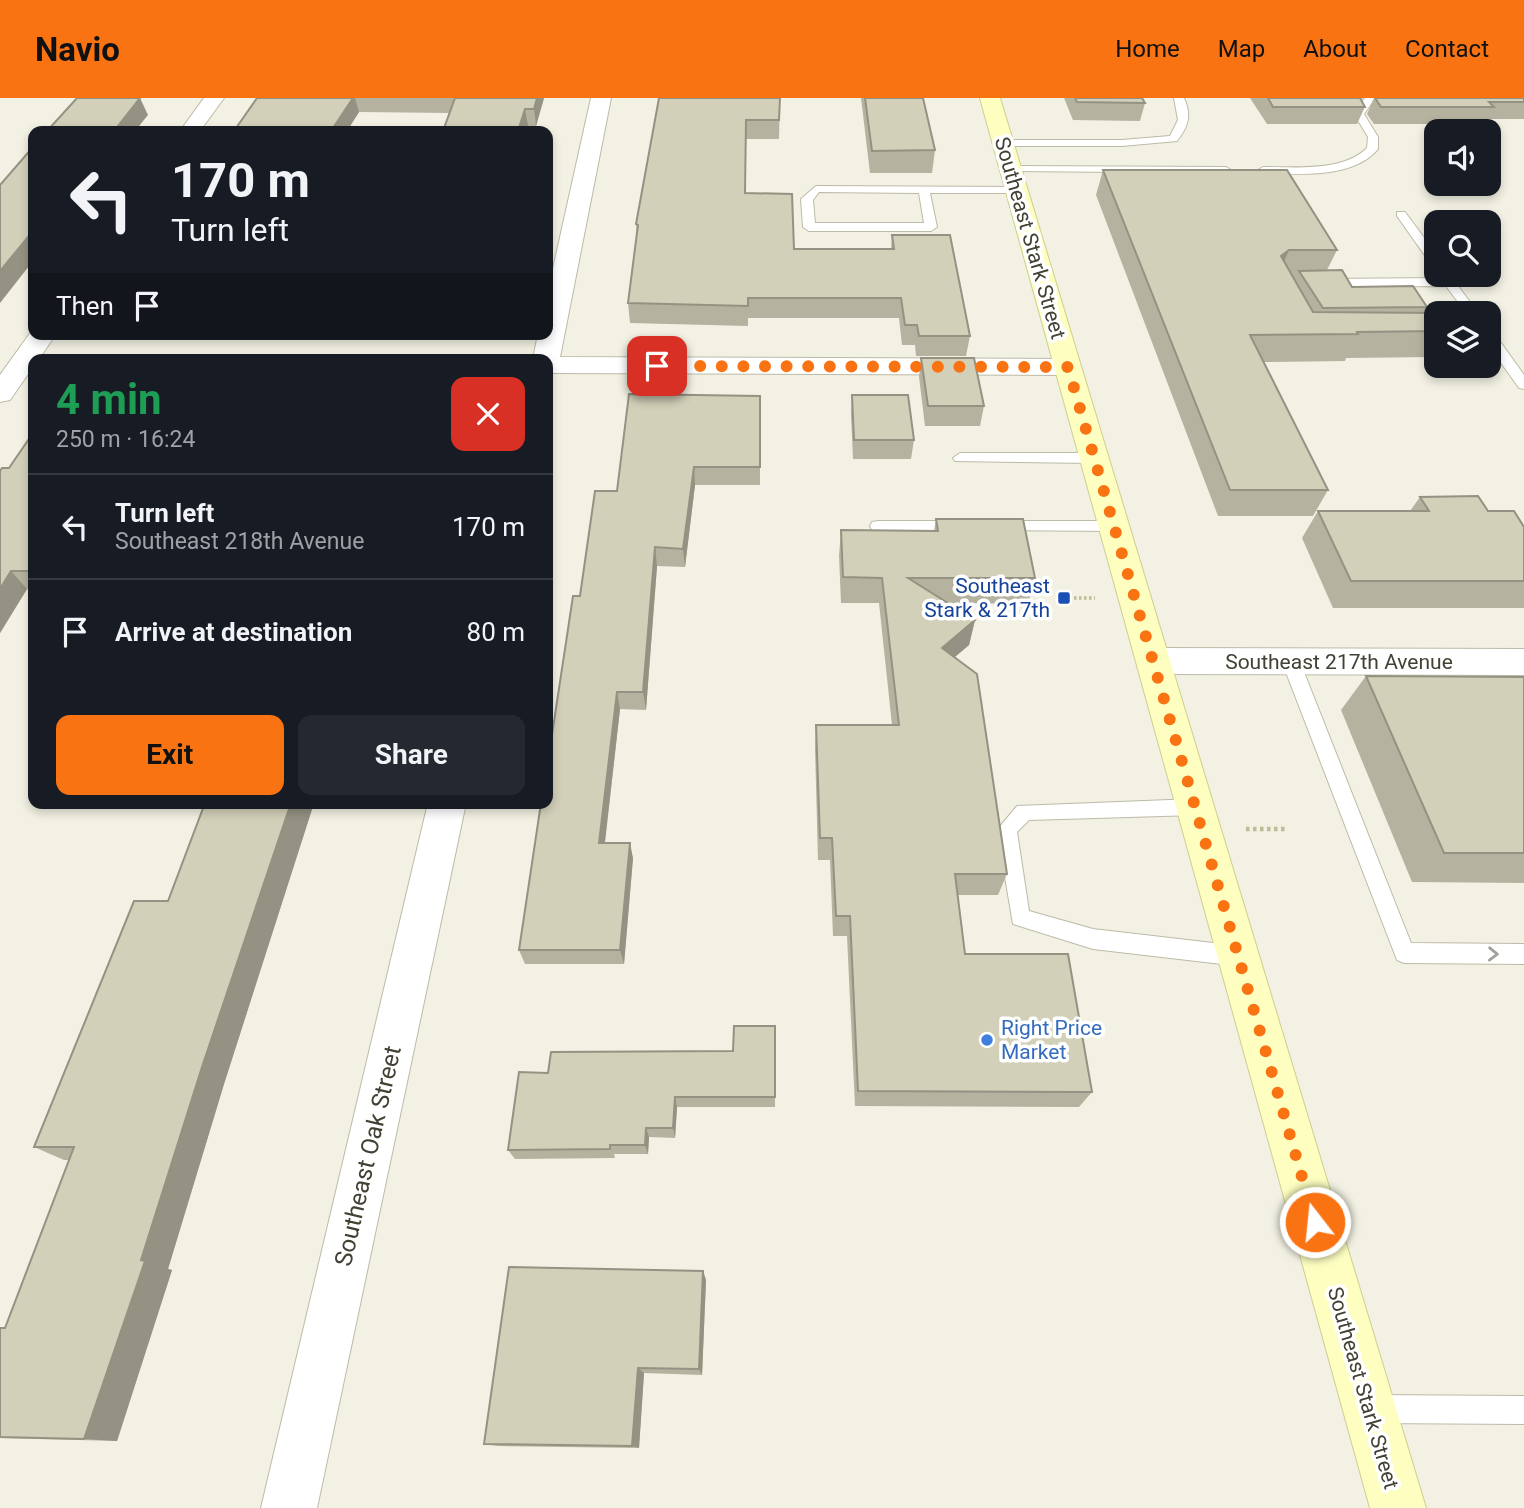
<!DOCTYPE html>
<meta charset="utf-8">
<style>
:root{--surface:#171b24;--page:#242831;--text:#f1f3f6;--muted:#9ea1a6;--line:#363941;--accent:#f97312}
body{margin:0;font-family:Roboto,sans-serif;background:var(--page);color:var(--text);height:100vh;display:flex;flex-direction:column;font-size:26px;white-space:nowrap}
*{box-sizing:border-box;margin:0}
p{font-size:23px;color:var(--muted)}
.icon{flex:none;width:38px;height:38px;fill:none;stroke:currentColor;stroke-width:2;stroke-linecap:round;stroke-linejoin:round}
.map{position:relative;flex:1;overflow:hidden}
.panel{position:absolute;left:28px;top:256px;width:525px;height:455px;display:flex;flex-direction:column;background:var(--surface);border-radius:14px;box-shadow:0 4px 10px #0003}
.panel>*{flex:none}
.guide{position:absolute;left:28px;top:28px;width:525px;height:214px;border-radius:14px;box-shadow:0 4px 10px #0003;background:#171b24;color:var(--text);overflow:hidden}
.buttons{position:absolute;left:1424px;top:21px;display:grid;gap:14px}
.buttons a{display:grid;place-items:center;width:77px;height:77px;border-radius:14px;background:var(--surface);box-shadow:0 4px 10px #0003;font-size:35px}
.pin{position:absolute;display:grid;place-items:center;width:60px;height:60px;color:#fff;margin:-30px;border-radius:14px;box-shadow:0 4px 10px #0006}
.me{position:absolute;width:77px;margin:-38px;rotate:344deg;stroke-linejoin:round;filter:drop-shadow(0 0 5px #0008)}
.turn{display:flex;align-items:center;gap:24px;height:147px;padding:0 28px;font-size:32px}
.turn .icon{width:91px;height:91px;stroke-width:2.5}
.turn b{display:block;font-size:49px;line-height:60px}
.then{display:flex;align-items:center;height:66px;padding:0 28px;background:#0003;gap:14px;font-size:26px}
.round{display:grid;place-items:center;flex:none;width:74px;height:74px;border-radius:14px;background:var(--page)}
.overview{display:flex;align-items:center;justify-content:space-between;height:119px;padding:0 28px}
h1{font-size:42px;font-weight:700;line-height:52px;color:#1e9e55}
.primary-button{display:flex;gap:14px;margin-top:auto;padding:14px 28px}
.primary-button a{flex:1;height:80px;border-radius:14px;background:var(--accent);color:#111;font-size:28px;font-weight:700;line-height:80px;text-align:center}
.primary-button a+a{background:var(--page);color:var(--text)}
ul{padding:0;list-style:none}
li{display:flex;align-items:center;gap:21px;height:105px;padding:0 28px;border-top:2px solid var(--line)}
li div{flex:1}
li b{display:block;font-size:26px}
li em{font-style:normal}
header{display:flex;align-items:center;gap:42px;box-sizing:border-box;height:98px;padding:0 35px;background:var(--accent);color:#111}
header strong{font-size:33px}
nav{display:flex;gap:38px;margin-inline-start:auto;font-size:24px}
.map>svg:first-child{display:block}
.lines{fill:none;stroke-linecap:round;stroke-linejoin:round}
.service-casing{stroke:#bdbba6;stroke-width:2}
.minor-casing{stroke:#bdbba6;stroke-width:2}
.tertiary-casing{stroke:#bdbba6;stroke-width:2}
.secondary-casing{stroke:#cece91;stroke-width:2}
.path-far1{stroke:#bfbb97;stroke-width:3.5;stroke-dasharray:2.5 2.5;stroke-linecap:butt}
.path{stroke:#bfbb97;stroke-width:4.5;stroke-dasharray:3.5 3.5;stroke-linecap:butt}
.service{fill:#fff;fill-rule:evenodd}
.minor{fill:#fff;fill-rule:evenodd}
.tertiary{fill:#fff;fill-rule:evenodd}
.secondary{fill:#fdfec0;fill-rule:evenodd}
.wall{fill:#b5b39f}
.shaded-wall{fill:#949282}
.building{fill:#d3d0b9;stroke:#949282;stroke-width:2}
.oneway{stroke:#a1a099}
.route{stroke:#f97312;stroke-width:12;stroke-dasharray:0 21.6}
.transit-dot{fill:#1a4fb4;stroke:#fff;stroke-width:2.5}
.shop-dot{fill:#3f7fe0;stroke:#fff;stroke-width:2.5}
.labels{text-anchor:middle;stroke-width:7;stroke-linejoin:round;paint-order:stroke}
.street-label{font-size:21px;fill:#434133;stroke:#fff}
.transit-label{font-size:21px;fill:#164399;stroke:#fff;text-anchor:end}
.shop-label{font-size:21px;fill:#366cbe;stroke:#fff;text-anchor:start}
.near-street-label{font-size:24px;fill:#434133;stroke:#fff}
</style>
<header>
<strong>Navio</strong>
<nav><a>Home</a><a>Map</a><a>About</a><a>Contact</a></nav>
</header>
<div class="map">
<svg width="1524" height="1410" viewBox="0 0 1524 1410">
<rect width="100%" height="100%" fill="#f2f1e3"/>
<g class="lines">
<defs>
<g id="service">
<path d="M1174,0H1184C1192,17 1188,29 1177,43L1122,48H1003L998,45L1003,42H1122L1170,38L1178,22Z"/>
<path d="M1365,0H1375L1364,16L1378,39V51C1353,81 1298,76 1263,75L1258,72L1263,69C1295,69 1343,74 1367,50L1368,39L1354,16Z"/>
<polygon points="1010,68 1226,69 1231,72 1226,75 1006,73 1005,71"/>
<path d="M816,88L1016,89L1022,92L1016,95H930L937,129L931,133H809L803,129L801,101ZM819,94L919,95L924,125H815L813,102Z"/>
<polygon points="1397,114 1405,114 1437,157 1437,170 1433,169 1397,118"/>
<polygon points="1438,177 1450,177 1478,215 1466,215 1446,188 1324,189 1318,185 1324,181 1440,180"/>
<polygon points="1489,234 1494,235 1524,277 1524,291 1519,290 1489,248"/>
<polygon points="960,355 1094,355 1101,360 1094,365 955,363 953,360"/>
<polygon points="878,423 961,423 969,428 961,433 872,432 870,428 872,424"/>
<polygon points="998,423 1114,423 1122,428 1114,433 992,432 990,428 992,424"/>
<polygon points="1291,557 1297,559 1300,564 1411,845 1524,846 1524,866 1404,865 1397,862 1282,564 1285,559"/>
<polygon points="1195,701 1202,703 1205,709 1202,715 1195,717 1029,722 1017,734 1029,813 1093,831 1239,848 1247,851 1250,858 1247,865 1239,868 1093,851 1013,826 997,732 1017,708"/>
<polygon points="1371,1297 1524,1298 1524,1326 1371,1325 1361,1321 1357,1311 1361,1301"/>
</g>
<g id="minor">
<polygon points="204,0 224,0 200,33 180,33"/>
<polygon points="591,0 611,0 560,259 1067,261 1077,263 1081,269 1077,275 1067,277 548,275 548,261 533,261 538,236 548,236 548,193"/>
<polygon points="33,231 33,236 56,236 39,261 33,261 33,269 10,302 0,304 0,277"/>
<polygon points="428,705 466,705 317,1410 261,1410"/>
</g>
<polygon id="tertiary" points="1153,550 1524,551 1524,577 1153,576 1141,572 1136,563 1141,554"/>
<polygon id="secondary" points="980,0 1000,0 1426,1410 1370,1410"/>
</defs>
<!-- service casing -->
<use href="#service" class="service-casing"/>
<!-- minor casing -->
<use href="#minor" class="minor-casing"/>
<!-- tertiary casing -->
<use href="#tertiary" class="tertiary-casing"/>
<!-- secondary casing -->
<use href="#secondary" class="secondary-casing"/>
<!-- path-far1 -->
<polyline class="path-far1" points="1064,500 1095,500"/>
<!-- path -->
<polyline class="path" points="1246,731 1287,731"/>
<!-- service -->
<use href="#service" class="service"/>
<!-- minor -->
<use href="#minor" class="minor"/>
<!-- tertiary -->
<use href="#tertiary" class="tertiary"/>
<!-- secondary -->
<use href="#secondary" class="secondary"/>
</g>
<!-- wall -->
<g class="wall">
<polygon points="257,0 544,0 536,28 528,28 526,33 443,33 450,15 359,14 347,33 234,33"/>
<polygon points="659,0 780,0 779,41 746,41 745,95 794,151 891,151 892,137 970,238 966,258 916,258 915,247 902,247 899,220 748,220 748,228 630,225 628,205 637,136 636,126"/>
<polygon points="861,0 923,0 935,52 932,75 870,75"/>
<polygon points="1064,0 1142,0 1145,5 1140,23 1073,22"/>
<polygon points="1250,0 1363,0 1361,2 1365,9 1357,26 1267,26"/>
<polygon points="1374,0 1524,0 1524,21 1488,21 1485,26 1374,26 1367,16"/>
<polygon points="1103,72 1337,152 1327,172 1352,189 1427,209 1423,215 1437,215 1436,259 1346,260 1345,263 1263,264 1328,392 1313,418 1218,418 1096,97"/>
<polygon points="921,260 984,308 980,328 925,328 919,279"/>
<polygon points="852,297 914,342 911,361 853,361 851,316"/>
<polygon points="760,298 760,387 695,387 685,469 657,468 646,612 620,611 605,745 633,760 624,866 525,866 519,852 580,498 617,393"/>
<polygon points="33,335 33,491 27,491 0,535 0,373 9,370"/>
<polygon points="1420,399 1488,413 1524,429 1524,510 1333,510 1302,440 1318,413 1410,413"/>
<polygon points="936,421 1035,480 1028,506 949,505 975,522 969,547 955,559 1007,776 998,797 957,797 965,856 1092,994 1079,1009 855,1008 847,838 833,838 830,762 818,762 815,650 816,627 892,627 879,505 841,505 839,458 841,432 934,433"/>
<polygon points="1366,578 1524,579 1524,785 1412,784 1341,612"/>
<polygon points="205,705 314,705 224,986 168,1171 172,1172 117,1343 0,1340 0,1230 5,1230 69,1062 64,1062 34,1049 168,803"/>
<polygon points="519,974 775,999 775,1009 677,1009 675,1040 649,1039 648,1056 614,1056 615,1060 515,1061 508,1052"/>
<polygon points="703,1173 706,1182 702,1277 644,1275 639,1350 498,1348 484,1346"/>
</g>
<!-- shaded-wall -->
<g class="shaded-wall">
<polygon points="140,0 148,17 135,33 114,33"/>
<polygon points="353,0 355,0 359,14 347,33 331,33"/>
<polygon points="537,0 544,0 536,28 534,11"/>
<polygon points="525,11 528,28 526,33 518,33"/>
<polygon points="33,133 33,163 0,205 0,173"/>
<polygon points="1289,152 1278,178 1281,158"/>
<polygon points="694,369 695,387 685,469 683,451"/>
<polygon points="655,449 657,468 646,612 643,594"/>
<polygon points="11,473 27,491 0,535 0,491"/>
<polygon points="975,522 969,547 937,574 942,550"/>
<polygon points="617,594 620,611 603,760 599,745"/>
<polygon points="291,705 314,705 224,986 168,1171 172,1172 117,1343 84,1341 202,969"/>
<polygon points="630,745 633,760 624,866 620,852"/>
<polygon points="675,999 677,1009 675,1040 673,1030"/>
<polygon points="646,1030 649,1039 648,1056 645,1047"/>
<polygon points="703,1173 706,1182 702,1277 699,1271"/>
<polygon points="638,1270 644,1275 639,1350 632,1348"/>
</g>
<!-- building -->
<g class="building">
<polygon points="77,0 140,0 114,33 47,33"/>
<polygon points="257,0 353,0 331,33 234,33"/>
<polygon points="455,0 537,0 534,11 525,11 518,33 443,33"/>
<polygon points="659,0 780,0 779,22 746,22 745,95 792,96 794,151 894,151 892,137 950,137 970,238 919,238 917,227 905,227 901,200 748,200 748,208 628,205 638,127 636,126"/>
<polygon points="865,0 923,0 935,52 872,53"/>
<polygon points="1075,0 1142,0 1145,5 1077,4"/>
<polygon points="1268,0 1360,0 1365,9 1273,9"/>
<polygon points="1375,0 1524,0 1524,4 1489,4 1494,9 1381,9"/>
<polygon points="33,49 33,133 0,173 0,87"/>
<polygon points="1103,72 1287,72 1337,152 1289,152 1281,158 1313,214 1437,215 1437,233 1357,234 1358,236 1250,237 1328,392 1230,392"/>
<polygon points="1342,172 1352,189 1413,188 1427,209 1323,210 1299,173"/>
<polygon points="921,260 974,260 984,308 928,308"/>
<polygon points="629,296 760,298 760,369 694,369 683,451 655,449 643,594 617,594 599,745 630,745 620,852 519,852 541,705 548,705 548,663 573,498 580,498 595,393 617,393"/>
<polygon points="852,297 908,297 914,342 854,342"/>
<polygon points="33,335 33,473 11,473 0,491 0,373 2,370 9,370"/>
<polygon points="1478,398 1488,413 1514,413 1524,429 1524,483 1351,483 1318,413 1429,413 1420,399"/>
<polygon points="936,421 1023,421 1035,480 908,480 975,522 942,550 977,576 1007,776 955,776 965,856 1068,856 1092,994 858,993 850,818 836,818 832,740 820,740 816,627 899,627 882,480 843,479 841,432 938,433"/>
<polygon points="1366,578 1524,579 1524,755 1444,755"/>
<polygon points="205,705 291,705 202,969 141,1162 145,1163 84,1341 0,1339 0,1230 5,1230 74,1049 34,1049 134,803 168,803"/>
<polygon points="734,928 775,928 775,999 675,999 673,1030 646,1030 645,1047 610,1047 610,1051 508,1052 519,974 548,975 551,954 733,953"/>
<polygon points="509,1169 703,1173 699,1271 638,1270 632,1348 484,1346"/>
</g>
<!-- one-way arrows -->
<defs><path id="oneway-chevron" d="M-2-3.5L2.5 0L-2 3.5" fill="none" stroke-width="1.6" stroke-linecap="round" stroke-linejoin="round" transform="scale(1.75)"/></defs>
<use class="oneway" href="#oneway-chevron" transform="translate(1493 856) rotate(1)"/>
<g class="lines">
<!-- route -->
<polyline class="route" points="657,268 1068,269 1315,1124"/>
</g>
<!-- markers -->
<rect class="transit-dot" x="1057" y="493" width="14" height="14" rx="3.5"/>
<circle class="shop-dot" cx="987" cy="942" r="7"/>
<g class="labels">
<!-- street labels -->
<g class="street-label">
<text transform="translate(1030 140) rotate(74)" y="7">Southeast Stark Street</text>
<text x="1339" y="571">Southeast 217th Avenue</text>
<text transform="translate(1363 1290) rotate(74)" y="7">Southeast Stark Street</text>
</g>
<!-- transit labels -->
<g class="transit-label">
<text x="1050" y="495">Southeast<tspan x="1050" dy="24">Stark &amp; 217th</tspan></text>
</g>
<!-- shop labels -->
<g class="shop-label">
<text x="1001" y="937">Right Price<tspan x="1001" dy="24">Market</tspan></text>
</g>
<!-- near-street labels -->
<g class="near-street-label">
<text transform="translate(368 1058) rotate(-77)" y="8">Southeast Oak Street</text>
</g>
</g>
</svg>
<div class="buttons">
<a><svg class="icon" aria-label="sound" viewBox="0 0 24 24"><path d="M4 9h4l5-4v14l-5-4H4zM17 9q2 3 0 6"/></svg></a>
<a><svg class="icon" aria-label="search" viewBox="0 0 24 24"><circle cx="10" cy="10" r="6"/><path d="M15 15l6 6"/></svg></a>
<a><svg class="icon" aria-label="layers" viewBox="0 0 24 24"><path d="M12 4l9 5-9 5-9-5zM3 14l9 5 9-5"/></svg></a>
</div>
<div class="pin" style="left:657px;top:268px;background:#d93025"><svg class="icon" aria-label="arrive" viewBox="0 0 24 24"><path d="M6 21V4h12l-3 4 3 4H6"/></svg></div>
<svg class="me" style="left:1315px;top:1124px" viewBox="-20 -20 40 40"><circle r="17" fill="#f97312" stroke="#fff" stroke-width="3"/><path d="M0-11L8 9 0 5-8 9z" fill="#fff"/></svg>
<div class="guide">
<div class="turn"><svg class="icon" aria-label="left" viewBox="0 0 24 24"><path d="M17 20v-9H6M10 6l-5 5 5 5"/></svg><div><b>170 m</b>Turn left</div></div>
<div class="then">Then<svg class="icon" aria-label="arrive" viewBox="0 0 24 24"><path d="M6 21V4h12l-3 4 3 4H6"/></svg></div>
</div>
<section class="panel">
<div class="overview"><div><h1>4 min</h1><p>250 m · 16:24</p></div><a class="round" style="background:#d93025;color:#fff"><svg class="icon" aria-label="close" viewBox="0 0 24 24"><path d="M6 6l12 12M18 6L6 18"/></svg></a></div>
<ul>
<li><svg class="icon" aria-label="left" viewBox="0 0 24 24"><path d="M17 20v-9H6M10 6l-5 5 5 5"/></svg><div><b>Turn left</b><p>Southeast 218th Avenue</p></div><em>170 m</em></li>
<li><svg class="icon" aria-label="arrive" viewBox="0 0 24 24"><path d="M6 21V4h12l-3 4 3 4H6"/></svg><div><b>Arrive at destination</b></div><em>80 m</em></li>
</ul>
<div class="primary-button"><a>Exit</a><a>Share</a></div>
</section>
</div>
